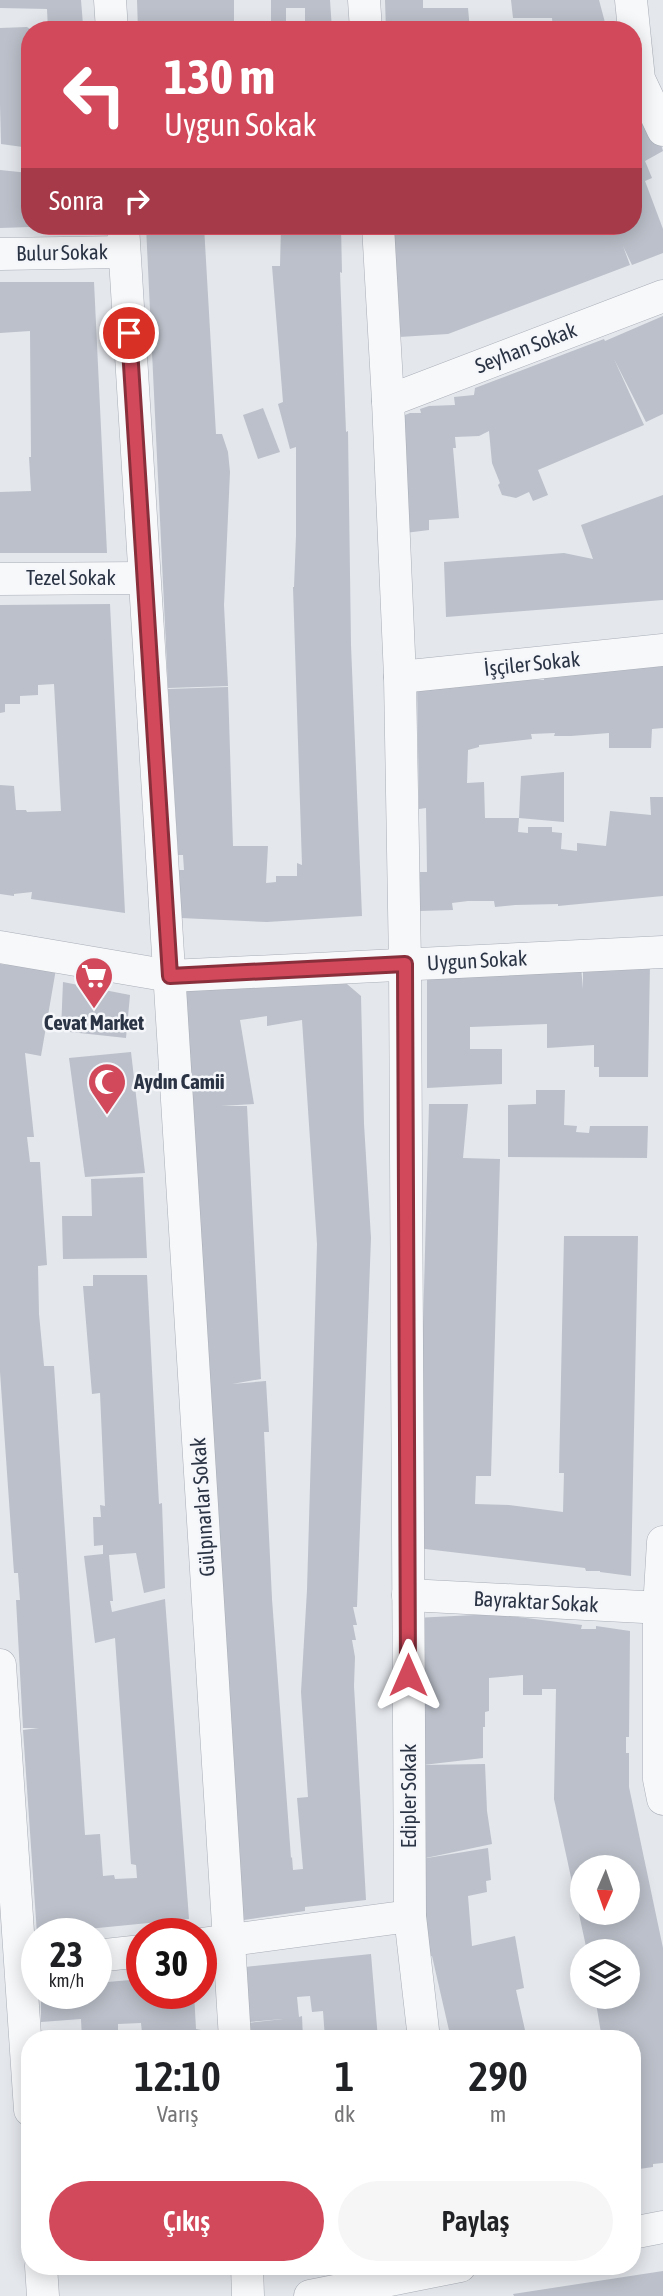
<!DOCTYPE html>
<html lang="tr">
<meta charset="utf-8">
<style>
:root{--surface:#fff;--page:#f6f6f6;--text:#202124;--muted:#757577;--accent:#d1495b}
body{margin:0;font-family:"Asap Condensed",sans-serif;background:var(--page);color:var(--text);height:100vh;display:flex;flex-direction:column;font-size:26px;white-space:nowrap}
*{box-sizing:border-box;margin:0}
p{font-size:23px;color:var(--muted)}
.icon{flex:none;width:38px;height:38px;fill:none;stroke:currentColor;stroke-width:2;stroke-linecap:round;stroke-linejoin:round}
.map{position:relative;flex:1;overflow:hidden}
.side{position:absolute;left:21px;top:2030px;width:620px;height:245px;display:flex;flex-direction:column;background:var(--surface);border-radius:28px;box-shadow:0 4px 18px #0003}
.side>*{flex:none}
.guide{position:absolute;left:21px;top:21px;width:621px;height:214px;border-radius:28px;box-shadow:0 4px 18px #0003;background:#d1495b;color:#fff;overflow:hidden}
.needle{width:46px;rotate:182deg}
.tools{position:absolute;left:570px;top:1855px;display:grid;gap:14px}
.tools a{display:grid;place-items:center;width:70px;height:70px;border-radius:50%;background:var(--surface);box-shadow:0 4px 18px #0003;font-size:35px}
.speed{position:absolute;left:21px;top:1918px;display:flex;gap:14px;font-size:35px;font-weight:700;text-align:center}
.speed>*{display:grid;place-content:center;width:91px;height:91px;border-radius:50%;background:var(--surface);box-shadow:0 4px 18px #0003;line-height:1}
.speed small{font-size:18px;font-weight:400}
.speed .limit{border:10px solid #d22;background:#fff;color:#111}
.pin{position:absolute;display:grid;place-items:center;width:60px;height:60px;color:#fff;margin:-30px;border:4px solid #fff;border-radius:50%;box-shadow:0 2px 7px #0007}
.me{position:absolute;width:77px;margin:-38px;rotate:0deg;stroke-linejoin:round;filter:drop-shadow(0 0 5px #0008)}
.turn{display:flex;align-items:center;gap:24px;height:147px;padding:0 28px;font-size:32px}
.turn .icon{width:91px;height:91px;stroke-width:2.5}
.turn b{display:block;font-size:49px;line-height:60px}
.then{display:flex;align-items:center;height:66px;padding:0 28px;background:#0003;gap:14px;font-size:26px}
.eta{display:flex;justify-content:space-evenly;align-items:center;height:119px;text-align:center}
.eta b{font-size:42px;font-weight:600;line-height:49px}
.action{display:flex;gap:14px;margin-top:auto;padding:14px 28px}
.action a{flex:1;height:80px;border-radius:42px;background:var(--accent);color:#fff;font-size:28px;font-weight:600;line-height:80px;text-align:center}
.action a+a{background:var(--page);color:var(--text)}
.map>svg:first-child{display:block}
.building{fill:#bbc0ca;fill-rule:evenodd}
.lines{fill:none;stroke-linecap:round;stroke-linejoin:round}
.minor-casing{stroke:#a9aeb7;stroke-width:33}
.minor{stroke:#f7f8fa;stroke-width:32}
.route-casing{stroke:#882f3b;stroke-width:18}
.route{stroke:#d1495b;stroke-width:12}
.labels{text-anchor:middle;stroke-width:5;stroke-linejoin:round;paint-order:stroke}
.street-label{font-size:21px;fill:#2b3445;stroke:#f4f6f9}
.poi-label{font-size:21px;font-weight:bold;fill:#2b3445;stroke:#f4f6f9}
</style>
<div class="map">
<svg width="663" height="2296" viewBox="0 0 663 2296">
<rect width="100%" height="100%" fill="#e4e7ec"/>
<!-- building -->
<g class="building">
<polygon points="0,0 81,0 83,25 81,30 48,30 47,9 0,8"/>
<polygon points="137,0 234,0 234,22 215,21 215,30 138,30"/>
<polygon points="271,0 330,0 332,30 305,30 305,8 286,8 286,23 290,24 290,30 271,30"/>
<polygon points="385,0 423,0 423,8 468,8 470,30 386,30"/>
<polygon points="511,0 599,0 607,30 553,30 552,18 513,18"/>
<polygon points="27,27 30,29 30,148 1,144 0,104 0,28"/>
<polygon points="653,120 663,151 645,161 652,178 645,181 663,229 663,253 632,265 623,246 630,265 448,334 399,337 394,226 634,226 634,128"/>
<polygon points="0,170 29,173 30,227 0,228"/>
<polygon points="146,226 204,226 216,434 222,434 228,452 230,472 224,605 228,686 168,688"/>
<polygon points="281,226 341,226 342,273 340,272 346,432 348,431 351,645 362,916 267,922 181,918 178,870 184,870 183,855 178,855 168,689 228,687 233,846 268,846 266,883 276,882 276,876 297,876 297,863 302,865 293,587 294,587 296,536 296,447 290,449 278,404 283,402 272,266 280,266"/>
<polygon points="0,282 94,282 107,553 0,553 0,492 31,491 29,457 31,457 30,331 0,333"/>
<polygon points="663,316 663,414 646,422 614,359 644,425 538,470 548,495 533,501 529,492 516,498 502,495 498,485 500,483 492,463 489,431 479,436 455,437 456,448 453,448 459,518 429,520 429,530 405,533 400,417 410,413 421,413 420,409 429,406 455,405 454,397 474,395 475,388 604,339 605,341"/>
<polygon points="263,408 280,452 258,459 243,415"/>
<polygon points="663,495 663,600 446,617 444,562 564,553 593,559 581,525"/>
<polygon points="110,604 125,913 31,899 32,892 14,894 14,896 0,894 0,785 14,786 16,810 26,810 27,812 61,811 54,684 38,685 38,695 20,696 20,704 5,704 5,712 0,713 0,605"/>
<polygon points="654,664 663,664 663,728 652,729 651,748 609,748 609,733 571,736 554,736 555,733 531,734 532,739 479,745 479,747 468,750 467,783 484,782 485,818 519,818 518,832 528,833 528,827 552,827 552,832 562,833 561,849 577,851 577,843 606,846 610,811 651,815 650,797 663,797 663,896 558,906 558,904 515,905 495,907 494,901 468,901 452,903 453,910 420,911 420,872 427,872 426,808 419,809 417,684 531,676 531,679 544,680 544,673 654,667"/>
<polygon points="564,772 564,822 519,818 521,776"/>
<polygon points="0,964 56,969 41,1056 25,1053 34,1137 27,1137 30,1162 40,1162 47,1265 38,1266 39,1314 44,1366 54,1366 85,1835 100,1834 103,1876 114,1875 115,1879 137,1878 136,1865 131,1864 115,1638 95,1643 84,1556 103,1554 103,1545 94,1546 93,1517 101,1517 100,1505 105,1506 100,1393 92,1394 83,1286 93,1286 93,1275 147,1275 159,1504 162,1503 165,1588 144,1593 136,1553 109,1555 113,1601 110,1601 112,1612 165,1599 189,1919 37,1934 23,1730 39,1728 23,1728 16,1600 20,1600 18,1573 14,1573 0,1372"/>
<polygon points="650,964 648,1077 599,1077 599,1067 594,1067 594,1045 547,1048 547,1024 470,1027 470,1049 502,1049 502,1084 427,1088 427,977 581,967 583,989 583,967"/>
<polygon points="63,982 130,995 126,1038 61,1031"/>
<path d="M347,984L361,996L364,1124L371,1238L357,1607H353L357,1625H353L356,1640H352L355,1657L354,1686L366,1900L305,1907V1911L237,1921L185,986ZM267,1016V1026L302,1020L317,1244L307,1590L301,1692L308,1797L297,1798L303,1869L293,1870L292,1857L291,1858L272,1599L264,1432H269L266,1381L232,1384L261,1379L247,1106H221L254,1104L240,1020Z"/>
<polygon points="131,1052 145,1173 85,1177 69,1058"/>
<polygon points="536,1090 565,1090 564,1125 577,1126 576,1132 589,1133 590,1126 648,1126 647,1158 508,1157 508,1105 536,1104"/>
<polygon points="429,1104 468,1104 463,1158 500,1159 491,1476 476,1476 475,1504 509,1505 563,1512 564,1473 559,1473 564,1236 638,1236 631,1576 600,1572 600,1571 586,1571 585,1568 417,1548"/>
<polygon points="143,1177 147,1258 63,1259 62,1216 92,1216 91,1179"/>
<path d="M494,1614L582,1625L581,1629H596V1626L630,1631L629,1737H626V1753H629V1787L663,1948V2163L653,2164V2167L632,2170V2039H602L595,1997H628V1951H587L554,1799L556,1689H542V1695H523V1675L489,1678V1711L485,1712V1727H483V1758L423,1765L485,1764L487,1811L492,1844L421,1859L488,1848L491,1880L486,1881L487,1892L468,1896L472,1946L515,1936L524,1988L516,1990L527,2039H451L432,1956L425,1958L417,1860H419L414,1765L415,1618ZM583,1867H628V1913H583Z"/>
<polygon points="371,1954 378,2039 325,2039 323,2011 312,2012 310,1996 297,1997 299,2017 302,2016 303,2039 249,2039 248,2023 283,2019 249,2022 245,1967"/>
<polygon points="142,1979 142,1993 194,1993 196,2029 201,2030 201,2039 139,2039 138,2033 142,2033 141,2023 118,2024 118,2036 82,2039 81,2019 41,2022 41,1993 96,1993 96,1983"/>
<polygon points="663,2271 663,2296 514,2296 513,2294"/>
</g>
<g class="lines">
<defs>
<g id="minor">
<polyline points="110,0 112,30"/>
<polyline points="364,0 366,30"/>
<polyline points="631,0 639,79 663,130"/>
<polyline points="123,226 235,2039"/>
<polyline points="378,226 388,401 400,677 405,964 410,1916 424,2039"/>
<polyline points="0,254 124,252"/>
<polyline points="388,401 663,296"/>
<polyline points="0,579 143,578"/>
<polyline points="400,677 663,650"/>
<polyline points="0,947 170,976 663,952"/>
<polyline points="663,1542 659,1609 659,1779 663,1799"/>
<polyline points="408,1595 663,1608"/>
<polyline points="0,1665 30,2110"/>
<polyline points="201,1944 410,1916"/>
<polyline points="96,1956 142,1951"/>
<polyline points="632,2233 663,2227"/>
<polyline points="41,2266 43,2296"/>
<polyline points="247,2266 248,2296"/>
<polyline points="310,2296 460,2266"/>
</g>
</defs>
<!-- minor casing -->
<use href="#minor" class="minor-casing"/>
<!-- minor -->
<use href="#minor" class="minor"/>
</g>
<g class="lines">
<defs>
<polyline id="route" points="129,333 170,976 405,964 408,1675"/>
</defs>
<!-- route casing -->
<use href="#route" class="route-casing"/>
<!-- route -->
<use href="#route" class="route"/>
</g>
<!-- icons -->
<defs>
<symbol id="supermarket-pin" viewBox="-11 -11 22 30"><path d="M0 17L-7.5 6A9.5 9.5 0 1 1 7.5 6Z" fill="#d1495b" stroke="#f4f6f9"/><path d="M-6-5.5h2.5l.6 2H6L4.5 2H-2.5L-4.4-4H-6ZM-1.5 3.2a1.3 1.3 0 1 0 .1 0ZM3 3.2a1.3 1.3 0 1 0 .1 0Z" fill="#fff"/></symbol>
<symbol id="mosque-pin" viewBox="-11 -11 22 30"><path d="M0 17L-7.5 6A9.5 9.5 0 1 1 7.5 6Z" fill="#d1495b" stroke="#f4f6f9"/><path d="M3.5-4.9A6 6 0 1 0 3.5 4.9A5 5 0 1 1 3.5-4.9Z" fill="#fff"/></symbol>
</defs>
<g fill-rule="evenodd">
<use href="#supermarket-pin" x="72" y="954" width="44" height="60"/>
<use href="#mosque-pin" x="85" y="1060" width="44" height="60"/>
</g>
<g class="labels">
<!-- street labels -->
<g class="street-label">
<text transform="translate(62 253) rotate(-1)" y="7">Bulur Sokak</text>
<text transform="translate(526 348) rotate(-21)" y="7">Seyhan Sokak</text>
<text x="71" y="585">Tezel Sokak</text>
<text transform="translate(532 664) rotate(-6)" y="7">İşçiler Sokak</text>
<text transform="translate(477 961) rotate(-3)" y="7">Uygun Sokak</text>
<text transform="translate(203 1507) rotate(-94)" y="7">Gülpınarlar Sokak</text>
<text transform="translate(536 1602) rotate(3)" y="7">Bayraktar Sokak</text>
<text transform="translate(409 1796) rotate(-90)" y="7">Edipler Sokak</text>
</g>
<!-- poi labels -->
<g class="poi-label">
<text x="94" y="1030">Cevat Market</text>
<text x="134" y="1089" text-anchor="start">Aydın Camii</text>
</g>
</g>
</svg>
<div class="tools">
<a><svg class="needle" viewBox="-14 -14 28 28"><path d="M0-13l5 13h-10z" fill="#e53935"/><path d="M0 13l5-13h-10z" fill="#757577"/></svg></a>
<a><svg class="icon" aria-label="layers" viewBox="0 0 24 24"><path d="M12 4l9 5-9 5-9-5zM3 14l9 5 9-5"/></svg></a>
</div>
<div class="speed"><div>23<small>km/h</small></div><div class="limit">30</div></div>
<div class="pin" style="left:129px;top:333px;background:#d93025"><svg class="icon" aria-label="arrive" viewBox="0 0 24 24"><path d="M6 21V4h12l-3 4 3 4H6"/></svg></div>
<svg class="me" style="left:408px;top:1675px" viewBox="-20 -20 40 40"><path d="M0-17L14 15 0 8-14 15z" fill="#d1495b" stroke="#fff" stroke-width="4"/></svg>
<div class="guide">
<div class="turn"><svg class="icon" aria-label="left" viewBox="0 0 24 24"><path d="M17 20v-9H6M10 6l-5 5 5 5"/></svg><div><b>130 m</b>Uygun Sokak</div></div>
<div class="then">Sonra<svg class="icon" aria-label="right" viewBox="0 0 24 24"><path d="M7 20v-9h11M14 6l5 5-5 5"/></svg></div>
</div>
<section class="side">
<div class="eta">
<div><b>12:10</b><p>Varış</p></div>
<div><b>1</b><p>dk</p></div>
<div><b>290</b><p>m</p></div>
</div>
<div class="action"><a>Çıkış</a><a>Paylaş</a></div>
</section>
</div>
